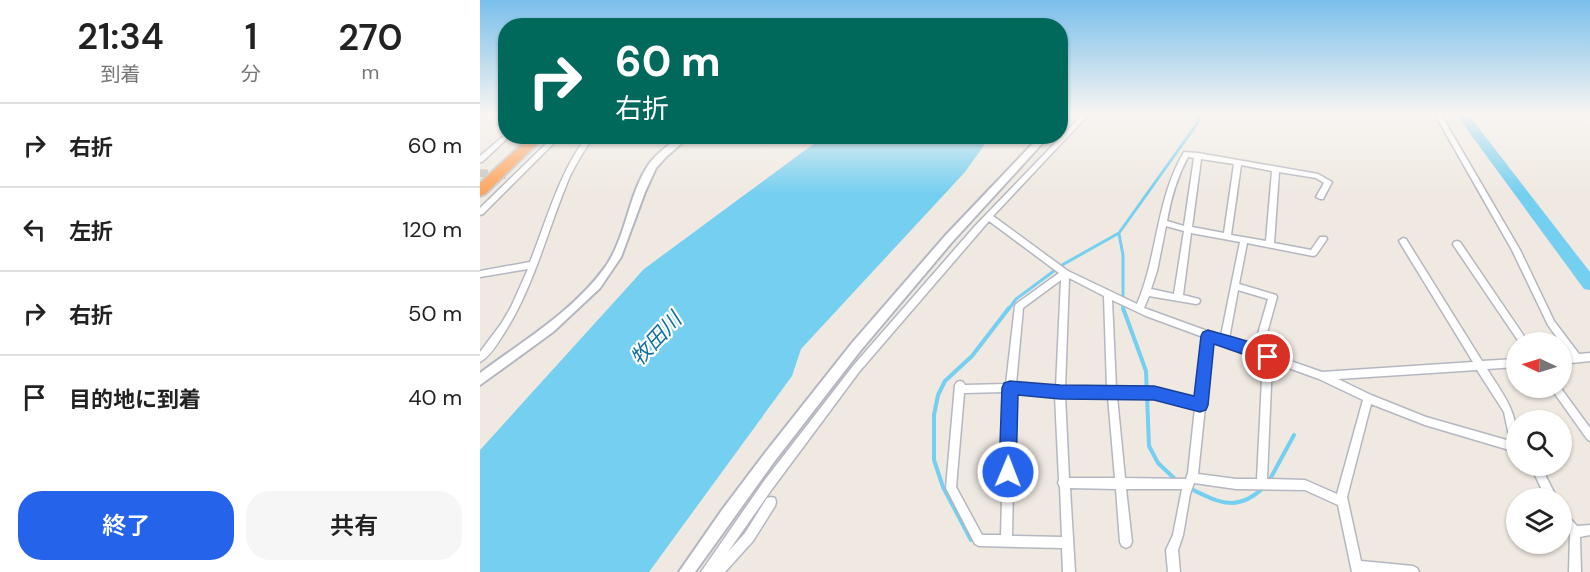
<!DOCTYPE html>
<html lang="ja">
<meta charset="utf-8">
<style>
:root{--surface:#fff;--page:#f6f6f6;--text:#222;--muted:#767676;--line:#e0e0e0;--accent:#2563eb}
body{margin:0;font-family:"DM Sans","Noto Sans JP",sans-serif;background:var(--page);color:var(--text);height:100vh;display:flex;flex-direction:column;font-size:22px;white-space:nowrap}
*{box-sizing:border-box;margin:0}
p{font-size:20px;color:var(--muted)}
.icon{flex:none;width:33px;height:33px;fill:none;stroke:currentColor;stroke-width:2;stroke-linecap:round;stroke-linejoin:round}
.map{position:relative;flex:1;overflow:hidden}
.side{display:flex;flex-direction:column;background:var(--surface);width:480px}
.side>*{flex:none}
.top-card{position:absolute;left:18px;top:18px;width:570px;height:126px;border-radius:24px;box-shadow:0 2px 4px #0004;background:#00695c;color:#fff;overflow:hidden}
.needle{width:39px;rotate:274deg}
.tools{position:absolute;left:1026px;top:332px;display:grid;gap:12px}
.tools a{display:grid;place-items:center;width:66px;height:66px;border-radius:50%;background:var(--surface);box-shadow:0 2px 4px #0004;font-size:30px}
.pin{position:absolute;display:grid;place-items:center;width:51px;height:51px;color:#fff;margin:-26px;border:3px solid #fff;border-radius:50%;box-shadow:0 2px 6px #0007}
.me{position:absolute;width:66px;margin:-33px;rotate:1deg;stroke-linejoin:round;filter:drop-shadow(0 0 4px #0008)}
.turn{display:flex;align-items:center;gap:21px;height:126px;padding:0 18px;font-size:27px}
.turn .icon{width:78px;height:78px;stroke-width:2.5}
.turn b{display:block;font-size:42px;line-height:51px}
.eta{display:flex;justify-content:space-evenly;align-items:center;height:102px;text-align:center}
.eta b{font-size:36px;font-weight:600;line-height:42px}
.action{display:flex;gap:12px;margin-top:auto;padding:12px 18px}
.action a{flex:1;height:69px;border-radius:24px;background:var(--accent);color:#fff;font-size:24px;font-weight:600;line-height:69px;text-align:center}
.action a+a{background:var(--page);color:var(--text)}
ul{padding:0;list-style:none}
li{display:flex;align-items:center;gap:18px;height:84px;padding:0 18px;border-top:2px solid var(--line)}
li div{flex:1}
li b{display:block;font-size:22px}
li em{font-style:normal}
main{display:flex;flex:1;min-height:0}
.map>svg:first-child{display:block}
.water{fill:#75cff0}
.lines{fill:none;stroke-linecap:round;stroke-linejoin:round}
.stream-far1{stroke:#75cff0;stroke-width:3}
.stream{stroke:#75cff0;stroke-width:4}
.river{fill:#75cff0;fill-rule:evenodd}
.minor-tunnel{stroke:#c8c4bd;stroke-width:8;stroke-dasharray:8 4;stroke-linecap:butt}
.minor-casing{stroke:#b4b7c1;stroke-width:3}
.tertiary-casing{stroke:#b4b7c1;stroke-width:4}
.motorway-casing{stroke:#c9c9c9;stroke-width:4}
.minor{fill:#fff;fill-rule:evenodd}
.tertiary{fill:#fff;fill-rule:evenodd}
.motorway{fill:#ffa35c;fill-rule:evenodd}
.route{fill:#2563eb;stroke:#184099;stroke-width:1.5}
.labels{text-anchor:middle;stroke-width:4.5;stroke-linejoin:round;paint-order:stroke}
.water-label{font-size:21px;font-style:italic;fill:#0d6fa3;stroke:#fff}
</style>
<main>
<section class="side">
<div class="eta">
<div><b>21:34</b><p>到着</p></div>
<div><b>1</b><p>分</p></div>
<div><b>270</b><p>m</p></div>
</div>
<ul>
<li><svg class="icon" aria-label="right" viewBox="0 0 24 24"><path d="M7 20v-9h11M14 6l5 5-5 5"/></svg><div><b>右折</b></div><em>60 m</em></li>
<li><svg class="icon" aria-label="left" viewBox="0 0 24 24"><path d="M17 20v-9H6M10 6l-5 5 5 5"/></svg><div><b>左折</b></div><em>120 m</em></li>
<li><svg class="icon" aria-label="right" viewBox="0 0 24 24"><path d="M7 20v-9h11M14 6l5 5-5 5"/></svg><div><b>右折</b></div><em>50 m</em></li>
<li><svg class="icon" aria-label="arrive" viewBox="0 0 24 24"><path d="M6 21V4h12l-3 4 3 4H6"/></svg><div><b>目的地に到着</b></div><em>40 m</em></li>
</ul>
<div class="action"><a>終了</a><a>共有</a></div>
</section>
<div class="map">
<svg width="1110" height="572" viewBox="0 0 1110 572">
<rect width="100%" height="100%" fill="#efe9e1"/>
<!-- water -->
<polygon class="water" points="343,137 514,137 505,144 485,172 321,349 312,376 169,572 0,572 0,450 164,269"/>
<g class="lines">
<!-- stream-far1 -->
<g class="stream-far1">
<polyline points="639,234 643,255 643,310"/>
<polyline points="528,310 536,299 582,265 639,233 719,121 718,117 711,113"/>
</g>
<!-- stream -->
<g class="stream">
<polyline points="643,308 666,371 669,446 678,463 696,480"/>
<polyline points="789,481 814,435"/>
<path d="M709,488C740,503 758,513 785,486"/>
<polyline points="491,540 463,487 454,460 454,415 458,395 465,381 492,356 529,308"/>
</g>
<!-- river -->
<polygon class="river" points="975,113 987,113 1110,272 1110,290 1104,289"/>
<!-- minor-tunnel -->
<polyline class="minor-tunnel" points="0,173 26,175"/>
<defs>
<g id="minor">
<path d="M604,113H610L513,216L588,271L657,304C678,255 676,199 704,152L718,153L838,174L852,182L843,199H840L836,197L844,183L836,178L799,172L794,243L831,250L840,237H846L847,239L836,255L833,256L767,243L759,284L796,295L797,297L782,351L842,372L993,362L919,241L923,238L926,239L1002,361L1036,359V367L1007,369C1026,399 1040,414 1036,452L945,425L891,404L867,497L881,561L933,566L937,568L939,572H872L858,505L825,490L756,489L714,483L710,494L703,535L698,550L700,572H688L686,550L693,535L702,489H646L652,542L650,546L646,548L642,546L640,542L636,489L590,488L595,572H583L582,548L499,546L495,544L466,488L475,385L477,382L480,381L483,382L485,385L526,384L535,306L536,304L579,273L509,221L379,372L292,489L248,552L265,533L287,498L291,497L295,498L296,502L295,506L273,541L245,572H221L284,481L373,366L495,226ZM708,157L714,158L704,226L687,221C691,198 697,177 708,157ZM721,159L754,164L744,233L712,227ZM761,165L792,171L786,241L751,235ZM686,226L704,231L694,294L671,289L677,271ZM711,233L760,242L741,336L664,308L669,296L716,304L719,303L720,301L719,299L703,295ZM589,278L624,296L627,388H585ZM581,280L576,387L536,384L543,308ZM758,290L788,299L774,348L749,339ZM632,300L666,316L723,337L716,400L674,389L636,388ZM732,340L783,359L777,479H756L718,474ZM792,362L839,379L883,400L857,494L825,480L787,479ZM997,370L1024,412L1030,441L946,417L891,395L858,379ZM525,392L521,535H502L476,487L484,393ZM535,393L575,396L579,480L578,483L580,487L582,537L532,536ZM585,396L628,397L635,478H589ZM637,397H674L715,408L708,473L706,479L645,478Z"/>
<polygon points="954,113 960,113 1040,250 1074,321 1099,354 1110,353 1110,361 1082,364 1082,356 1089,355 1082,345 1082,342 1080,342 1068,325 1032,250"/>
<polygon points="26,134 26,136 30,136 2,162 0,162 0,156"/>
<polygon points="74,136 81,136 3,214 0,215 0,208"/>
<path d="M107,136H114C105,149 97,162 90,176C67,230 54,289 21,338C16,346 9,357 0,362V352L21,324L31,307L48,269L0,277V271L50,262C67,220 79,173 107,136Z"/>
<polygon points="977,241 980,242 1048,342 1039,342 974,246 973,244 974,242"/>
<polygon points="1070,387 1080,387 1110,428 1110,441 1107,439"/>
<polygon points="1050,465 1060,465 1077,498 1066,498"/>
<polygon points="1082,513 1086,514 1097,526 1110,525 1110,535 1100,537 1101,572 1089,572 1090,534 1082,525"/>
</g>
<g id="tertiary">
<polygon points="585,113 593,113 580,123 580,116"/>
<path d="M200,136H210L187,156L176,168L165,192L141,257L120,288L73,332L0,385V373C43,341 94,311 126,266C147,235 148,195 169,164C177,153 189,145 200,136Z"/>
<polygon points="560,136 569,136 472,242 381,350 294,462 215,572 199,572 242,510 285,453 372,343 465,236"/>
</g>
<polygon id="motorway" points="51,136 65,136 5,194 0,196 0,183"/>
</defs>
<!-- minor casing -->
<use href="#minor" class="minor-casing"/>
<!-- tertiary casing -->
<use href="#tertiary" class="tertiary-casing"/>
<!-- motorway casing -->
<use href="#motorway" class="motorway-casing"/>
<!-- minor -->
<use href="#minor" class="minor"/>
<!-- tertiary -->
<use href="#tertiary" class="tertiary"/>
<!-- motorway -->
<use href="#motorway" class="motorway"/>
</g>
<!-- sky -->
<linearGradient id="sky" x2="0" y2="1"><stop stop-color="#7abfeb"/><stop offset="0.59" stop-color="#f8f5f2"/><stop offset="1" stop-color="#f8f5f2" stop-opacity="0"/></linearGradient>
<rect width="1110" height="193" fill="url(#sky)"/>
<!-- route -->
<path class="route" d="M728,330C743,335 789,344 795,357L793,361L788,363L734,344L728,405L726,410L720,412L674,400L580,399L538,395L536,472L534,478L528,480L522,478L519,472L522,388L524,383L530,381L580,385L674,386L714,396L721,336L723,332Z"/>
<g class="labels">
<!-- water labels -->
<g class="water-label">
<text transform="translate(176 339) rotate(-47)" y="7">牧田川</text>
</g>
</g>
</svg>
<div class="tools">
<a><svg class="needle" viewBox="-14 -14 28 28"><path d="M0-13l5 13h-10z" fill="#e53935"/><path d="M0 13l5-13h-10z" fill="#767676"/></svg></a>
<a><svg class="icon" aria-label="search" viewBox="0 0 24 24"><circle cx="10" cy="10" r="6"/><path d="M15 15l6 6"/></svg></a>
<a><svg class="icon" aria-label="layers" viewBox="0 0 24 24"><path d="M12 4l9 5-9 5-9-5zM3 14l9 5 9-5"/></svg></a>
</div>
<div class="pin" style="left:788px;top:357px;background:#d93025"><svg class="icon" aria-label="arrive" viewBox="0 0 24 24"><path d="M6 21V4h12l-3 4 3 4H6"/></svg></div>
<svg class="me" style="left:528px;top:472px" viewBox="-20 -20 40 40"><circle r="17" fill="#2563eb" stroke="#fff" stroke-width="3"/><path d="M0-11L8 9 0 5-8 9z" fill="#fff"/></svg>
<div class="top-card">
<div class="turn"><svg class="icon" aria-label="right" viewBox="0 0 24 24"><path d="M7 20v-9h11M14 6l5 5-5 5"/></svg><div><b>60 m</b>右折</div></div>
</div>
</div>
</main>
